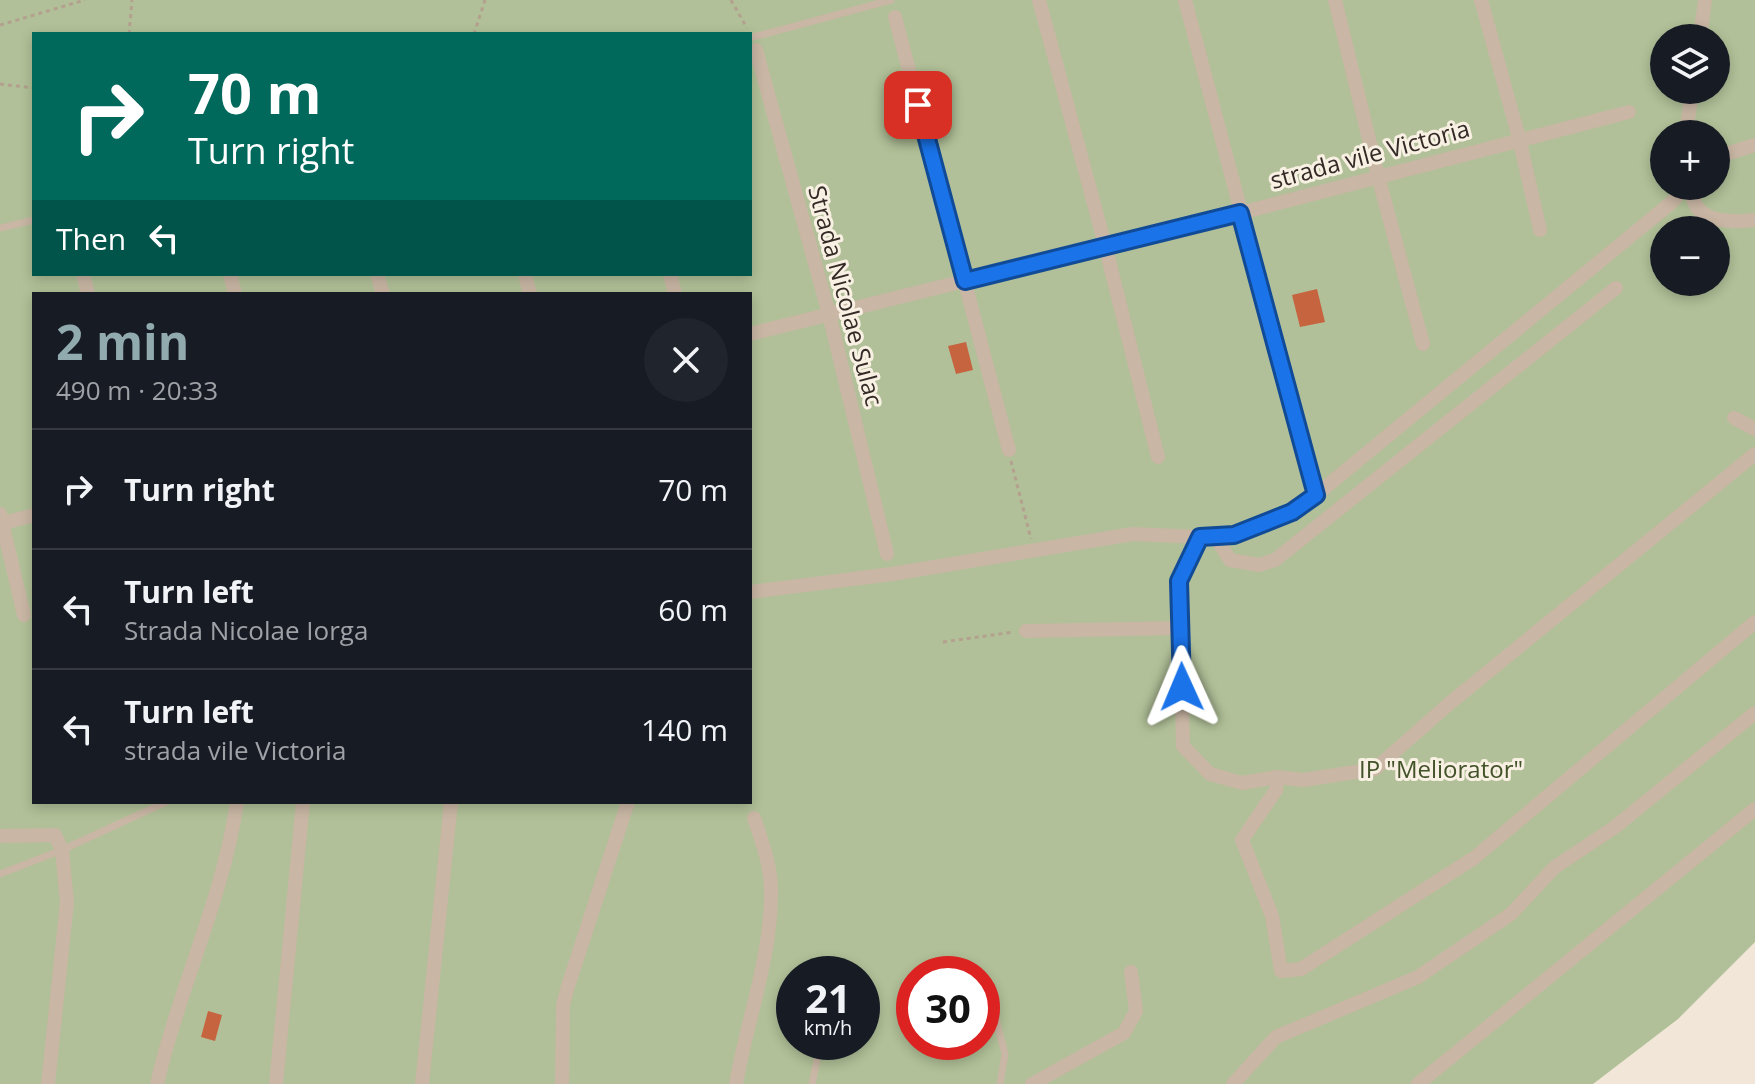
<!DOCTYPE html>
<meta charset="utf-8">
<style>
:root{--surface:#171b24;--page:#20242c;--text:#f1f3f6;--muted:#9ea1a6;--line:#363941;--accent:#91aaae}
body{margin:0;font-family:"Open Sans",sans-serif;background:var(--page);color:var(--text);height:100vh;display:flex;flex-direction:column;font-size:30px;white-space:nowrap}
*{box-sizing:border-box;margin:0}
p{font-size:26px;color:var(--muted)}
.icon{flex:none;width:44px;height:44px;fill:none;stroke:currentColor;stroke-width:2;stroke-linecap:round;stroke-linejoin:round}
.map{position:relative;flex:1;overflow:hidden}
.details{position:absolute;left:32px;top:292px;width:720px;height:512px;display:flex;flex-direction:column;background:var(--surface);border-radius:0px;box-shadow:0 4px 12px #0003}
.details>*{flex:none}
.banner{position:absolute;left:32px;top:32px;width:720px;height:244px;border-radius:0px;box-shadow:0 4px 12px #0003;background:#00695c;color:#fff;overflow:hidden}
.controls{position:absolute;left:1650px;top:24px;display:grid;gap:16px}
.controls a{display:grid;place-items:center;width:80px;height:80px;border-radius:50%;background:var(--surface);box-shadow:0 4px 12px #0003;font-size:40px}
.speed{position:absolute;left:776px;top:956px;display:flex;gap:16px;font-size:40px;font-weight:700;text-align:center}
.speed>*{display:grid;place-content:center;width:104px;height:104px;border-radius:50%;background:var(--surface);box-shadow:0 4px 12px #0003;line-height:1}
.speed small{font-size:20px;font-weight:400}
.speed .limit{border:12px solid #d22;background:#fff;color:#111}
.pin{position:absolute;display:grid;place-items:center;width:68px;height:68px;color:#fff;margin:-34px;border-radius:16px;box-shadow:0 4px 12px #0006}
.me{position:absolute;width:88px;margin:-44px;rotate:359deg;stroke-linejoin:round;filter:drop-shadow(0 0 6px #0008)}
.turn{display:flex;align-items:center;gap:28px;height:168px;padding:0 24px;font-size:36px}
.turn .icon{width:104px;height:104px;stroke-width:2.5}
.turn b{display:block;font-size:56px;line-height:68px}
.then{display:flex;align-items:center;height:76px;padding:0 24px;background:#0003;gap:16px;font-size:30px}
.round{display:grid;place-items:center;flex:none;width:84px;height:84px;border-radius:42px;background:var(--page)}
.head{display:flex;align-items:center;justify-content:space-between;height:136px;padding:0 24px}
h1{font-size:48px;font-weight:700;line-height:60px;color:var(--accent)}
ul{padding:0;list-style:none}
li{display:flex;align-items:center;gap:24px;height:120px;padding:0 24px;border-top:2px solid var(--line)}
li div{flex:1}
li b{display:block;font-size:30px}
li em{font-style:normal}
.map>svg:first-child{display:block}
.green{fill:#b1c098;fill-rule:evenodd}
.building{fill:#c66440}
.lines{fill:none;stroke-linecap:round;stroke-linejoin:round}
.path{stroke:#b4a08e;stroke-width:3;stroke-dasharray:4 4;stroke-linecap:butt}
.lane{stroke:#c9b6a4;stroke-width:7}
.street{stroke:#c9b6a4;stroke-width:14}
.route-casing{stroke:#114b97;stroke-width:20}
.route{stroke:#1a73e8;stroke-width:14}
.labels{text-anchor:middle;stroke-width:6;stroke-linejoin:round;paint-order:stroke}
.street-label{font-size:24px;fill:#342a26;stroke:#f9f0e4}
.park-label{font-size:24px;fill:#425229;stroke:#f9f0e4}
</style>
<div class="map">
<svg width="1755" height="1084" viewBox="0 0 1755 1084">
<rect width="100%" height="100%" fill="#f1e6d7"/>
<!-- green -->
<path class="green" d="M0,0H1755V942L1678,1019L1593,1084H0ZM34,34H750V274H34ZM1664,38H1716V90H1664ZM1664,134H1716V186H1664ZM1664,230H1716V282H1664ZM34,294H750V802H34ZM794,974H862V1042H794ZM914,974H982V1042H914Z"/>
<!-- building -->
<g class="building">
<polygon points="1317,289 1325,322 1300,327 1292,295"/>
<polygon points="966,342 973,370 956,374 948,346"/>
<polygon points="208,1011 222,1015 215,1041 201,1037"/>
</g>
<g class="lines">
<!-- path -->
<g class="path">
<polyline points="731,0 747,28"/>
<polyline points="0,25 85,0"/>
<polyline points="129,34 132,0"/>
<polyline points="474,34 485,0"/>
<polyline points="0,84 34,88"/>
<polyline points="1011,461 1031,539"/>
<polyline points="943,642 1014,632"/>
</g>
<!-- lane -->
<g class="lane">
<polyline points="750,38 891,0"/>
<polyline points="0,228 34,220"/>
<polyline points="0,874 62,850 166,802"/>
<polyline points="987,984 1005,1054 1000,1084"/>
<polyline points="812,1084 821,1042"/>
</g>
<!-- street -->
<g class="street">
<polyline points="1039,0 1105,245 1158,457"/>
<polyline points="1185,0 1316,495"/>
<polyline points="1335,0 1378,176 1423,344"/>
<polyline points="1481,0 1519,138 1540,230"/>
<polyline points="895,17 1009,450"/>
<polyline points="1700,38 1705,0"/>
<polyline points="756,50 829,314 887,554"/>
<polyline points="1686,134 1692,90"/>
<polyline points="1716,157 1755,145"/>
<path d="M1693,186C1687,222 1730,223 1755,220"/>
<polyline points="83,274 88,294"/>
<polyline points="230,274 235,294"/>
<polyline points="377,274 383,294"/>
<polyline points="525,274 530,294"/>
<polyline points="670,274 675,294"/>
<polyline points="750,334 1240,213 1629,112"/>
<polyline points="1734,418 1755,429"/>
<polyline points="0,514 24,615"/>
<polyline points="0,524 34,515"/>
<polyline points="1215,536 1230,560 1259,565 1275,560 1616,288"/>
<polyline points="1200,537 1179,581 1183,746 1210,774 1242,783 1277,777 1303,780 1375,769 1450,703 1755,454"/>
<polyline points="750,592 892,574 1133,534 1200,537 1234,535 1292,512 1316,495 1672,202 1678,195 1679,186"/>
<polyline points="1026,631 1181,628"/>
<polyline points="1277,777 1276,790 1242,840 1272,916 1281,971 1301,969 1474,858 1755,622"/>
<polyline points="0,836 55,835 62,850 67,902 48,1084"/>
<path d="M157,1084C179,988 223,899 237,802"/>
<polyline points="276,1084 303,802"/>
<polyline points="422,1084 451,802"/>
<polyline points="562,1084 563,1005 568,986 628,802"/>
<path d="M736,1084C747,1020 772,955 771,890C771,866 762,841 754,818"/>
<polyline points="1032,1084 1124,1033 1136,1011 1131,972"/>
<polyline points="1233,1084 1276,1037 1418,977 1511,914 1555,867 1615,827 1755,713"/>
<polyline points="1418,1084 1755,809"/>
</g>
</g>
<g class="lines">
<defs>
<polyline id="route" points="918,105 965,281 1240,213 1316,495 1292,512 1234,535 1200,537 1179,581 1182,687"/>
</defs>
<!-- route casing -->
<use href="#route" class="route-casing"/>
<!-- route -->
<use href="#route" class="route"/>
</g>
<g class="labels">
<!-- street labels -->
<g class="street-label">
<text transform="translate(1370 155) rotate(-15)" y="8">strada vile Victoria</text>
<text transform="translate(845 296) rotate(75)" y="8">Strada Nicolae Sulac</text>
</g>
<!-- park labels -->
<g class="park-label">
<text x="1441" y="778">IP "Meliorator"</text>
</g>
</g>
</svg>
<div class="controls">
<a><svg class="icon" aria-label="layers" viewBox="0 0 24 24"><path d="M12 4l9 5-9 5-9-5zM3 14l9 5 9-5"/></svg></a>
<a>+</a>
<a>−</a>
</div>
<div class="speed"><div>21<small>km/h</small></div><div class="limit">30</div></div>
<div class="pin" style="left:918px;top:105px;background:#d93025"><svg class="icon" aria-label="arrive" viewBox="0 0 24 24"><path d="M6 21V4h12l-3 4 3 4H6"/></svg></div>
<svg class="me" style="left:1182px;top:687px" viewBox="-20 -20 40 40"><path d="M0-17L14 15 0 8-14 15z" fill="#1a73e8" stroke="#fff" stroke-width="4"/></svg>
<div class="banner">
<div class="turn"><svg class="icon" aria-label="right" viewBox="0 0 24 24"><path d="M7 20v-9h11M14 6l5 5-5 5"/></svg><div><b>70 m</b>Turn right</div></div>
<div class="then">Then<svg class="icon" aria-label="left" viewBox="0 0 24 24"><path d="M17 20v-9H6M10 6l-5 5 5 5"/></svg></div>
</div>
<section class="details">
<div class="head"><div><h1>2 min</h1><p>490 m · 20:33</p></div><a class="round"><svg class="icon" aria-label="close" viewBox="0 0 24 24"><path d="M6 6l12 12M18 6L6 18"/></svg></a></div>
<ul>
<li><svg class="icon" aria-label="right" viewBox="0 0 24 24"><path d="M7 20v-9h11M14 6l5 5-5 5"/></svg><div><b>Turn right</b></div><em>70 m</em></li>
<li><svg class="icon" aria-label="left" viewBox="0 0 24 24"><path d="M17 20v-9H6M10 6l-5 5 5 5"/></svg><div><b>Turn left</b><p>Strada Nicolae Iorga</p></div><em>60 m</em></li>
<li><svg class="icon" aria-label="left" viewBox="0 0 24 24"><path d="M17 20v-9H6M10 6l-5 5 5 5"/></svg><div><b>Turn left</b><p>strada vile Victoria</p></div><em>140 m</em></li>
</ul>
</section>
</div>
